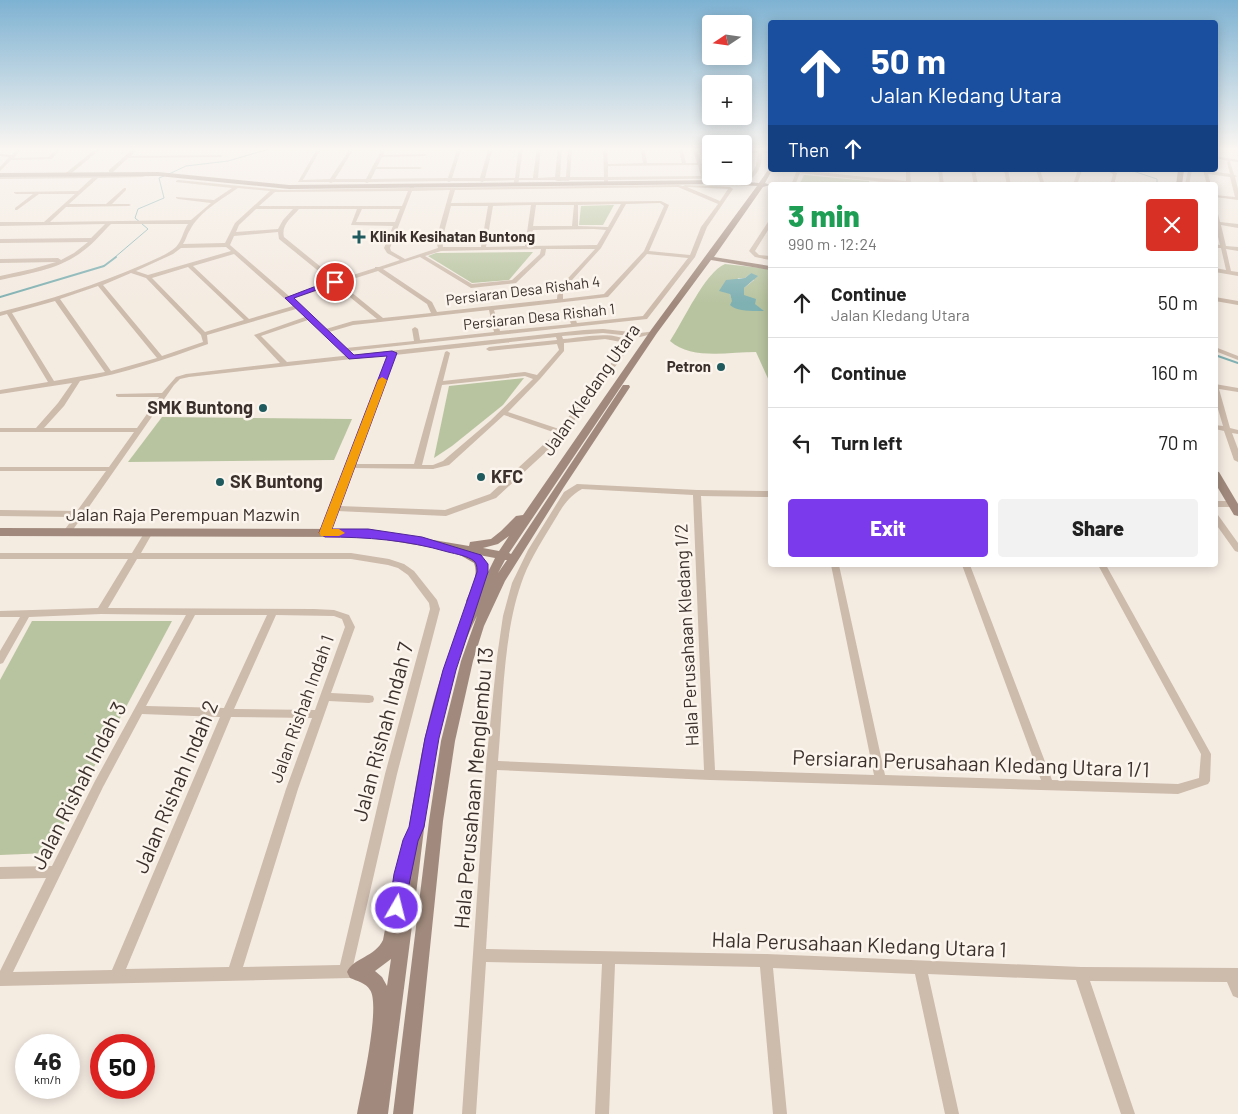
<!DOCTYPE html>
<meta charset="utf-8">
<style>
:root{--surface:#fff;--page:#f2f2f2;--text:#222;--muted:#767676;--line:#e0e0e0;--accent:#7c3aed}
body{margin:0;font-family:Barlow,sans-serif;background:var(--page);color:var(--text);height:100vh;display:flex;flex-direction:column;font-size:19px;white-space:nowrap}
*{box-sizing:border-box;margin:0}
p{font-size:16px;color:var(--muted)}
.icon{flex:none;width:28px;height:28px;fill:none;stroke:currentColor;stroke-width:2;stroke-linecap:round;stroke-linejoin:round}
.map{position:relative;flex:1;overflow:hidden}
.drawer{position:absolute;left:768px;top:182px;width:450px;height:385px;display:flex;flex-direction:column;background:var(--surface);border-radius:5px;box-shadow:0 2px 12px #0003}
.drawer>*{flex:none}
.hud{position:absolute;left:768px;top:20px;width:450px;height:152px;border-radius:5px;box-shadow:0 2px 12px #0003;background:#1a4fa0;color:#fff;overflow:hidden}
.needle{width:32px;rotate:257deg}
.buttons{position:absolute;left:702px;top:15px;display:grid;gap:10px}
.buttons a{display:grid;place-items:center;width:50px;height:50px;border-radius:5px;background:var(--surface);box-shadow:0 2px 12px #0003;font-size:25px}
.speed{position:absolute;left:15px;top:1034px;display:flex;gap:10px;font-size:25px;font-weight:700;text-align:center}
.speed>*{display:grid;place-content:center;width:65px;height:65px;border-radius:50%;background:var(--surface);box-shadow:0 2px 12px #0003;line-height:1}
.speed small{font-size:12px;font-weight:400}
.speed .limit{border:8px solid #d22;background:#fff;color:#111}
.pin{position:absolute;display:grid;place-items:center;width:42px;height:42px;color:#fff;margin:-21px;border:2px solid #fff;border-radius:50%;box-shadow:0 1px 5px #0007}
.me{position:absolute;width:55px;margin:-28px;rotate:8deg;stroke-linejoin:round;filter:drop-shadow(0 0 4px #0008)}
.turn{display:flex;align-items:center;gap:18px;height:105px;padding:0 20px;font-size:22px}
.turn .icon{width:65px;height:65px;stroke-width:2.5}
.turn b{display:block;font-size:35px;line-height:42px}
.then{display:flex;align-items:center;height:48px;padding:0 20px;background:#0003;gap:10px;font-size:19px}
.round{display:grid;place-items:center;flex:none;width:52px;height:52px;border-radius:5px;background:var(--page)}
.headline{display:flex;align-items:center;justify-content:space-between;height:85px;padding:0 20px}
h1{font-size:30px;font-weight:800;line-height:38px;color:#1e9e55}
.cta{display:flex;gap:10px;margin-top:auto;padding:10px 20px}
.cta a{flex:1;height:58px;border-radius:5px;background:var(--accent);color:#fff;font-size:20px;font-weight:800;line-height:58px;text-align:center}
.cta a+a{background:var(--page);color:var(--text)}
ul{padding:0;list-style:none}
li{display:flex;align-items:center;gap:15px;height:70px;padding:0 20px;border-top:1px solid var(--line)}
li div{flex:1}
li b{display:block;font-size:19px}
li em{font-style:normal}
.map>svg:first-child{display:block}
.green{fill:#b8c4a0;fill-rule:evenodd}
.water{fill:#7fb0b2}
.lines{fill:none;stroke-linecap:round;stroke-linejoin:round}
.stream-far1{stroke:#7fb0b2;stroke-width:1}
.stream{stroke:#7fb0b2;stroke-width:2}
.street{fill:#cdbbac;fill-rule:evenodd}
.secondary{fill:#a18a7d;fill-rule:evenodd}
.route{fill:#7c3aed;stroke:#51269a}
.slow{fill:#f59e0b}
.poi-dot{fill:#1f5a5e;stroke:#fbf5ee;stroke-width:2}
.labels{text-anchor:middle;stroke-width:5;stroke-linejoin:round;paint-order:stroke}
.far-poi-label{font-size:15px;font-weight:bold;fill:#3b302b;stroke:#fbf5ee;text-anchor:start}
.far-street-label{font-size:15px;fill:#3b302b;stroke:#fbf5ee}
.street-label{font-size:18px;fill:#3b302b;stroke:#fbf5ee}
.poi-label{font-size:18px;font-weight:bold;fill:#3b302b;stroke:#fbf5ee;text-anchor:start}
.near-street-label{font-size:21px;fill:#3b302b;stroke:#fbf5ee}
</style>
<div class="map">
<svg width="1238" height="1114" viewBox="0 0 1238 1114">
<rect width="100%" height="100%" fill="#f4ebe1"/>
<!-- green -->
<g class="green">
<polygon points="804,175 869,181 869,185 799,185"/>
<polygon points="614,205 603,225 579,225 581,206"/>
<polygon points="533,252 509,280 472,283 428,256 436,253"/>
<path d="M725,264L770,269V383L756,352C728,352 691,360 670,341C683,322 705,272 725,264ZM751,273L754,280L744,288V296L762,310C747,309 735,313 730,294L738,278H745Z"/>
<polygon points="524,378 503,405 452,446 434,458 449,386"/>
<polygon points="162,417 352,419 334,460 128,462"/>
<polygon points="32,621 172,621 48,853 0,855 0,680"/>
</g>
<!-- water -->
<path class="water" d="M751,273L758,276L744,288V295L756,299L755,304L764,311C754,311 737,312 730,305L732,301L730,294L719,291L726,280L745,278Z"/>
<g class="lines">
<!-- stream-far1 -->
<g class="stream-far1">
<polyline points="1130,170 1157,179 1157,185"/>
<polyline points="169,174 186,166 228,161 276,147"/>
<polyline points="114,258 148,229 135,218 138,209 164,198 159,178 164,176"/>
</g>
<!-- stream -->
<g class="stream">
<polyline points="0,297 104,266 116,257"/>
<polyline points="1215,355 1238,363"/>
</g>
<!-- street -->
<g class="street">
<polygon points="19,147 23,147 14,158 49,157 58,147 62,147 52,159 11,160 0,171 0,167 9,157 0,156 0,154 12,155"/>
<path d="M98,147H103L68,176L143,175L145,176L143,177L98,178L69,204H106L124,188H126V190L112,204H129L131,205L129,206L66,207L50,222L191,220L211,203L178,199L176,198V197L214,200L232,188L176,182V181L178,180L282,190L409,188L412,185L414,186V188L679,185L683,186L685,185L730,187L733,189L707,227L695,257L647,319L350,351L349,353H345L342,351L308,320L261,336L287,362L584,330L603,329L640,333L656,331V333L640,337L603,333L562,336L563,339C581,338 616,329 630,343V347L561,438L496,498L446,516L337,511L328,535H322L321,533L330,508L388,355L189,377L180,379L174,385L70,534L67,535L63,532L74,517L0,516V510L77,511L106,471H0V467H109L134,432H0V428H36L58,403L72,383L0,394V390L48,382L7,314L0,316V312C49,300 96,285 142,265C153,260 167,255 176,247C182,241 183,231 188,224H111C100,235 91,246 79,254C56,270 27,274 0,280V276L32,269L56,262L0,263V259L58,258L61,260L74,253L88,242L0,243V239L91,238L105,224L0,226V222H44L75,194H39L17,210H15V208L33,194H16L14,193V192L78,191L92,178L0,179V177L62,176ZM678,187L718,204L701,227L690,255L649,251L669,205L661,201L451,203L455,190ZM687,187L728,189L720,201ZM238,188L270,191L235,223L225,243L183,244C186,240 187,234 190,230C199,212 222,199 238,188ZM450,190L436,240L438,248L405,259L391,251L390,248L412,191ZM408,191L402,206H259L275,192ZM660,203L664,206L644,251L604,294L563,299V290L601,248L626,204ZM621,204L608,227L578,226V205ZM531,205L525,246L486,247L493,206ZM536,205H574L572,226H533ZM451,206H488L481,247H443L442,240ZM256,209H293L283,220L278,229L236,232L239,225ZM299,209H357L351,225L393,226L384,248L387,253L400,260L379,267H375V268L337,280L284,237C281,225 291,218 299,209ZM362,209H400L395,222H356ZM594,229L606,230L597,245L530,246L533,230ZM278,232L279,239L332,282L289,296L230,245L234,236ZM226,247L231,251L148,275L136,271L173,254L181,248ZM541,249L540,254L512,280L472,284L425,256L441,251ZM546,249H595L558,289L557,299L437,312L432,302L383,269L420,257L471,288L516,283L545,255ZM234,254L293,306L249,319L193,266ZM647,254L688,258L643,316L577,323L573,313L570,311L567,313L571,324L500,331L494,310L608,297ZM188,267L244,320L205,332L152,278ZM378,271L427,304L431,313L383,318L340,283ZM131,273L146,278L201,335L203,342L162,356L103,285ZM335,285L377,319L353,321L326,329L292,299ZM98,286L157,358L111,371L60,299ZM55,301L105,372L54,381L12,313ZM296,309L305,317L254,335L280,363L186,374L176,377L162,393L116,394V396L118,397H159L137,428H44L64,406L80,381C123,374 166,359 208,344L207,335ZM489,310L494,332L420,340L418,329L415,327L412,329L414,341L346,348L329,332L353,325ZM556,337L557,340L489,347L486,349L489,351L557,344L559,350L537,375L525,372L443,381L450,353L447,351L445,352L414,464H355L395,355ZM605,339L621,342L624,344V347L559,429L508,412L540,379L564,351V343ZM525,376L533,379L490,421L443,461L433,465H422L442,385ZM504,415L556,433L490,494L445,510L339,506L353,468L433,469L449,465Z"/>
<polygon points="135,147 140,147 131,156 221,155 223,156 221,157 128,158 113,172 109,172 109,170"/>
<path d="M318,147H322L303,180L330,179L351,147H355L335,179H366L383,147H387L383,155L425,154L427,155L425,156L382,157L377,167H420L422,168L420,169H376L371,179L448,178L458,147H462L452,178H480L489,147H493L485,178H515L519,147H523L519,178H533L537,147H541L538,178L555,177L558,147H562L560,177H566L568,147H572L570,177H604L603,147H607L608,164L643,163L640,147H644L647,163H682L678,147H682L686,163H697L692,147H696L706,176H750L756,166L758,153H744V151H758V147H762V151H770V153H762C762,166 758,176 747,181L745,180L746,178L608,180V183L606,184L604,183V180H570L568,181C564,180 558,182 555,180H519L518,184L516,185L514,184V180L484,181L482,182L480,181H451L449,182L447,181L369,182L367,183L365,182H333L331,183L329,182H298ZM698,165L701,176L608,177V166Z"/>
<polygon points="1215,156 1238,160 1238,162 1230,161 1234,175 1237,176 1235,177 1238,189 1238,200 1215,197 1215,195 1235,197 1230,177 1208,174 1211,185 1207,185 1203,170 1230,174 1227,162 1229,161 1215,158"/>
<polygon points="797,170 906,181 906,170 910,170 911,185 800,173 795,185 791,185"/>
<polygon points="938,170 942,170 944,185 940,185"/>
<polygon points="971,170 975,170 978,185 974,185"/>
<polygon points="1004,170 1008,170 1011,185 1007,185"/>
<polygon points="1036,170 1040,170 1045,185 1041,185"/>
<polygon points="1078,170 1082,170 1077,185 1073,185"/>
<polygon points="1106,170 1112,170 1117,173 1114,185 1110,185 1113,174"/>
<polygon points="1188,170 1192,170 1189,185 1185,185"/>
<polygon points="1215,209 1217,210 1220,222 1238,224 1238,228 1221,225 1226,246 1238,247 1238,251 1226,249 1231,271 1238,272 1238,276 1215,272 1215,268 1226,270 1221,248 1215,248 1215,244 1220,245 1215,225"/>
<polygon points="770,221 770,227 755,251 759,255 770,256 770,260 755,257 749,251 768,222"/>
<polygon points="1215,297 1238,301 1238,305 1215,301"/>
<polygon points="1215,347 1238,356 1238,360 1215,351"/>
<polygon points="1215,384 1238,388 1238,392 1219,389 1230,428 1238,430 1238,434 1232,433 1238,449 1238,462 1234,460 1224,431 1215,429 1215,425 1223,426 1215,399"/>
<path d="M577,484L697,490L770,491V497L701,496L715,770L874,775L831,565H839L885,775L1041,780L962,565H970L1052,780L1178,784L1199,778L1201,754L1098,565H1106L1211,754L1210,781L1208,784L1178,794L710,780L497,770L486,949L766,954L1081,967L1238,968V998L1233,996L1227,982L1090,981L1135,1114H1121L1076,980L928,974L959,1114H945L915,974L773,968L787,1114H773L760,967L615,964L609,1114H595L602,964L486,962L476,1114H462L486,765L497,657L503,616L512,583L528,550L564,492ZM582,489L693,495L704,770L498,761C503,705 503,636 521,584C528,563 540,544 551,526C561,510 565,499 582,489Z"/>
<polygon points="1215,501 1231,501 1235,504 1231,507 1215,507"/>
<polygon points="1215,514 1218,515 1238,543 1238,552 1235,551 1215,523"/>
<path d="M149,529L153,532L141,553H351L389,559L404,564L414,571L437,600L440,609L397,774L353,966L357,971L355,976L350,978L0,986V971L46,878L0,879V867L52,866L95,781L186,615L101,614L29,617L3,663L0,664V651L20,617H0V611L98,608L128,559H0V553H132L146,530ZM137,559H351L388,565L398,568L408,575L429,603L430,609L385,774L340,965L243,967L298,789L329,701L369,703L373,702L374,699L373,696L369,695L331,693L355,627L349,615L334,610L314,609L108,608ZM195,615H267L224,708L146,706ZM276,615L334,616L342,619L345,627L315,710L234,709ZM142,714L220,717L112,970L13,972L103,787ZM231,717L312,718L286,789L229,967L126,969Z"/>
</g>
<!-- secondary -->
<g class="secondary">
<path d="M770,167V170H772L765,183L770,185L763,187L714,257L770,266V270L711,260L657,333L509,553L511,554L623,385H629L630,387L564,487L505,581L484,626L473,661L455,741L443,821L413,1114H393L429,821L441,741L461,661L477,616C440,688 429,789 419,870C409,951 398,1033 388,1114H357C361,1092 381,1005 370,990C366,983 357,981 350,978L347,972C353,958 375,957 383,940L399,855L402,850L406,848C418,765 432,679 470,605L466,601C471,589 479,576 474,563L460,555L459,552L368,537L0,536V528L368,529L469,546L470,542L491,539L501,531L516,516L523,515L651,330L757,186L722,184L289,189L158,176L0,177V173L158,172L289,185L722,180L759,183ZM509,536L499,551L483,548L498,544ZM479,555L495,558L488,572L487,566ZM505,560H507L498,573ZM391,959L387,986L382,977L375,971Z"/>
<polygon points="1178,170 1184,170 1182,185 1176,185"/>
<polygon points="1215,471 1219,472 1238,504 1238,516 1234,515 1215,483"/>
</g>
</g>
<!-- sky -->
<linearGradient id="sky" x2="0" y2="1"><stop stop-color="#7eb2d2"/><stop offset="0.49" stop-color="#faf6f2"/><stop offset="1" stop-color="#faf6f2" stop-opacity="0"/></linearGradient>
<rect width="1238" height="303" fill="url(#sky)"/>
<!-- route -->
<path class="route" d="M332,280L339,282L294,298L354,355L392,351L397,353L332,529H368L422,537L481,555L488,564V572L456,670L439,738L424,827L418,841L403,914L397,916L391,914L389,908L394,874L403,840L409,827L425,738L443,670L477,572C477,568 477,564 474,561C468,556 456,554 448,552C407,540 367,537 325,537L319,533L387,356L349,359L285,298Z"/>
<!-- slow -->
<polygon class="slow" points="382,377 387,380 332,529 339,529 345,533 339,536 321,536 319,533 378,380"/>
<!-- markers -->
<g class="poi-dot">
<path d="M356.5 229.5h5v5h5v5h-5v5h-5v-5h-5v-5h5z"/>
<circle cx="721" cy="367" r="5"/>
<circle cx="263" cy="408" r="5"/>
<circle cx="481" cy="477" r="5"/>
<circle cx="220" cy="482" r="5"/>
</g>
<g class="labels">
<!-- far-poi labels -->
<g class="far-poi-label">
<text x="370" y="242">Klinik Kesihatan Buntong</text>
<text x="711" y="372" text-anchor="end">Petron</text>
</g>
<!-- far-street labels -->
<g class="far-street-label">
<text transform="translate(523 291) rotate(-7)" y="5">Persiaran Desa Rishah 4</text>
<text transform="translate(539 317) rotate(-6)" y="5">Persiaran Desa Rishah 1</text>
</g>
<!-- street labels -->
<g class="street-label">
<text transform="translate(591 390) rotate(-55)" y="6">Jalan Kledang Utara</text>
<text x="183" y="521">Jalan Raja Perempuan Mazwin</text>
<text transform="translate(687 635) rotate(-93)" y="6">Hala Perusahaan Kledang 1/2</text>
<text transform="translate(302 709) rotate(-70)" y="6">Jalan Rishah Indah 1</text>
</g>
<!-- poi labels -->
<g class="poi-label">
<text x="253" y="414" text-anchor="end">SMK Buntong</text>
<text x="491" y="483">KFC</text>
<text x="230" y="488">SK Buntong</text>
</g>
<!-- near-street labels -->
<g class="near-street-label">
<text transform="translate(383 732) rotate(-75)" y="7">Jalan Rishah Indah 7</text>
<text transform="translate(971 764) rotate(2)" y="7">Persiaran Perusahaan Kledang Utara 1/1</text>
<text transform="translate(79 786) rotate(-63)" y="7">Jalan Rishah Indah 3</text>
<text transform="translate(176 787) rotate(-67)" y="7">Jalan Rishah Indah 2</text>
<text transform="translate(474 788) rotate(-85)" y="7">Hala Perusahaan Menglembu 13</text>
<text transform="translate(859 945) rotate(2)" y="7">Hala Perusahaan Kledang Utara 1</text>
</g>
</g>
</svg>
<div class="buttons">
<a><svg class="needle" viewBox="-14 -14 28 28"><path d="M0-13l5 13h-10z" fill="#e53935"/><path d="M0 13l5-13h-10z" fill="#767676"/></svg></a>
<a>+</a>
<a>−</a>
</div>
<div class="speed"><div>46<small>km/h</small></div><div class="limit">50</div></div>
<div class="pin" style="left:335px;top:282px;background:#d93025"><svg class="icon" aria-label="arrive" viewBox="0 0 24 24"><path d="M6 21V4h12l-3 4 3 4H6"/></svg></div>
<svg class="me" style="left:397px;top:908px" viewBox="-20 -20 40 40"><circle r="17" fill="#7c3aed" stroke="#fff" stroke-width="3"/><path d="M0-11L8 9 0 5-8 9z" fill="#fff"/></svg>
<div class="hud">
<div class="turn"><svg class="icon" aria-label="ahead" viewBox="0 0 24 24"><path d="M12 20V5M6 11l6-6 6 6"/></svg><div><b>50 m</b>Jalan Kledang Utara</div></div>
<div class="then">Then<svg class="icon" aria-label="ahead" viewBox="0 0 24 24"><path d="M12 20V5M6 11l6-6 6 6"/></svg></div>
</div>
<section class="drawer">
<div class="headline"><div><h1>3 min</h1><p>990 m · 12:24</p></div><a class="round" style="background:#d93025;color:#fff"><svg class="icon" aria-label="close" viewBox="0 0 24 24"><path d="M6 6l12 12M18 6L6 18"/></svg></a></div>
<ul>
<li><svg class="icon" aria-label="ahead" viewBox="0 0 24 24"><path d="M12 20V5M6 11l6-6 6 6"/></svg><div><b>Continue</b><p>Jalan Kledang Utara</p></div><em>50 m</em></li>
<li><svg class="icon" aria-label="ahead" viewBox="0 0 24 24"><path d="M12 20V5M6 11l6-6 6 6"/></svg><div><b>Continue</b></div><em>160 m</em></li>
<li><svg class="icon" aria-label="left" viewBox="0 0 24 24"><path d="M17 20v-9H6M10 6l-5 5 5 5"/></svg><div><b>Turn left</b></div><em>70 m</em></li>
</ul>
<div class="cta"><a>Exit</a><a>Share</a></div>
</section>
</div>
